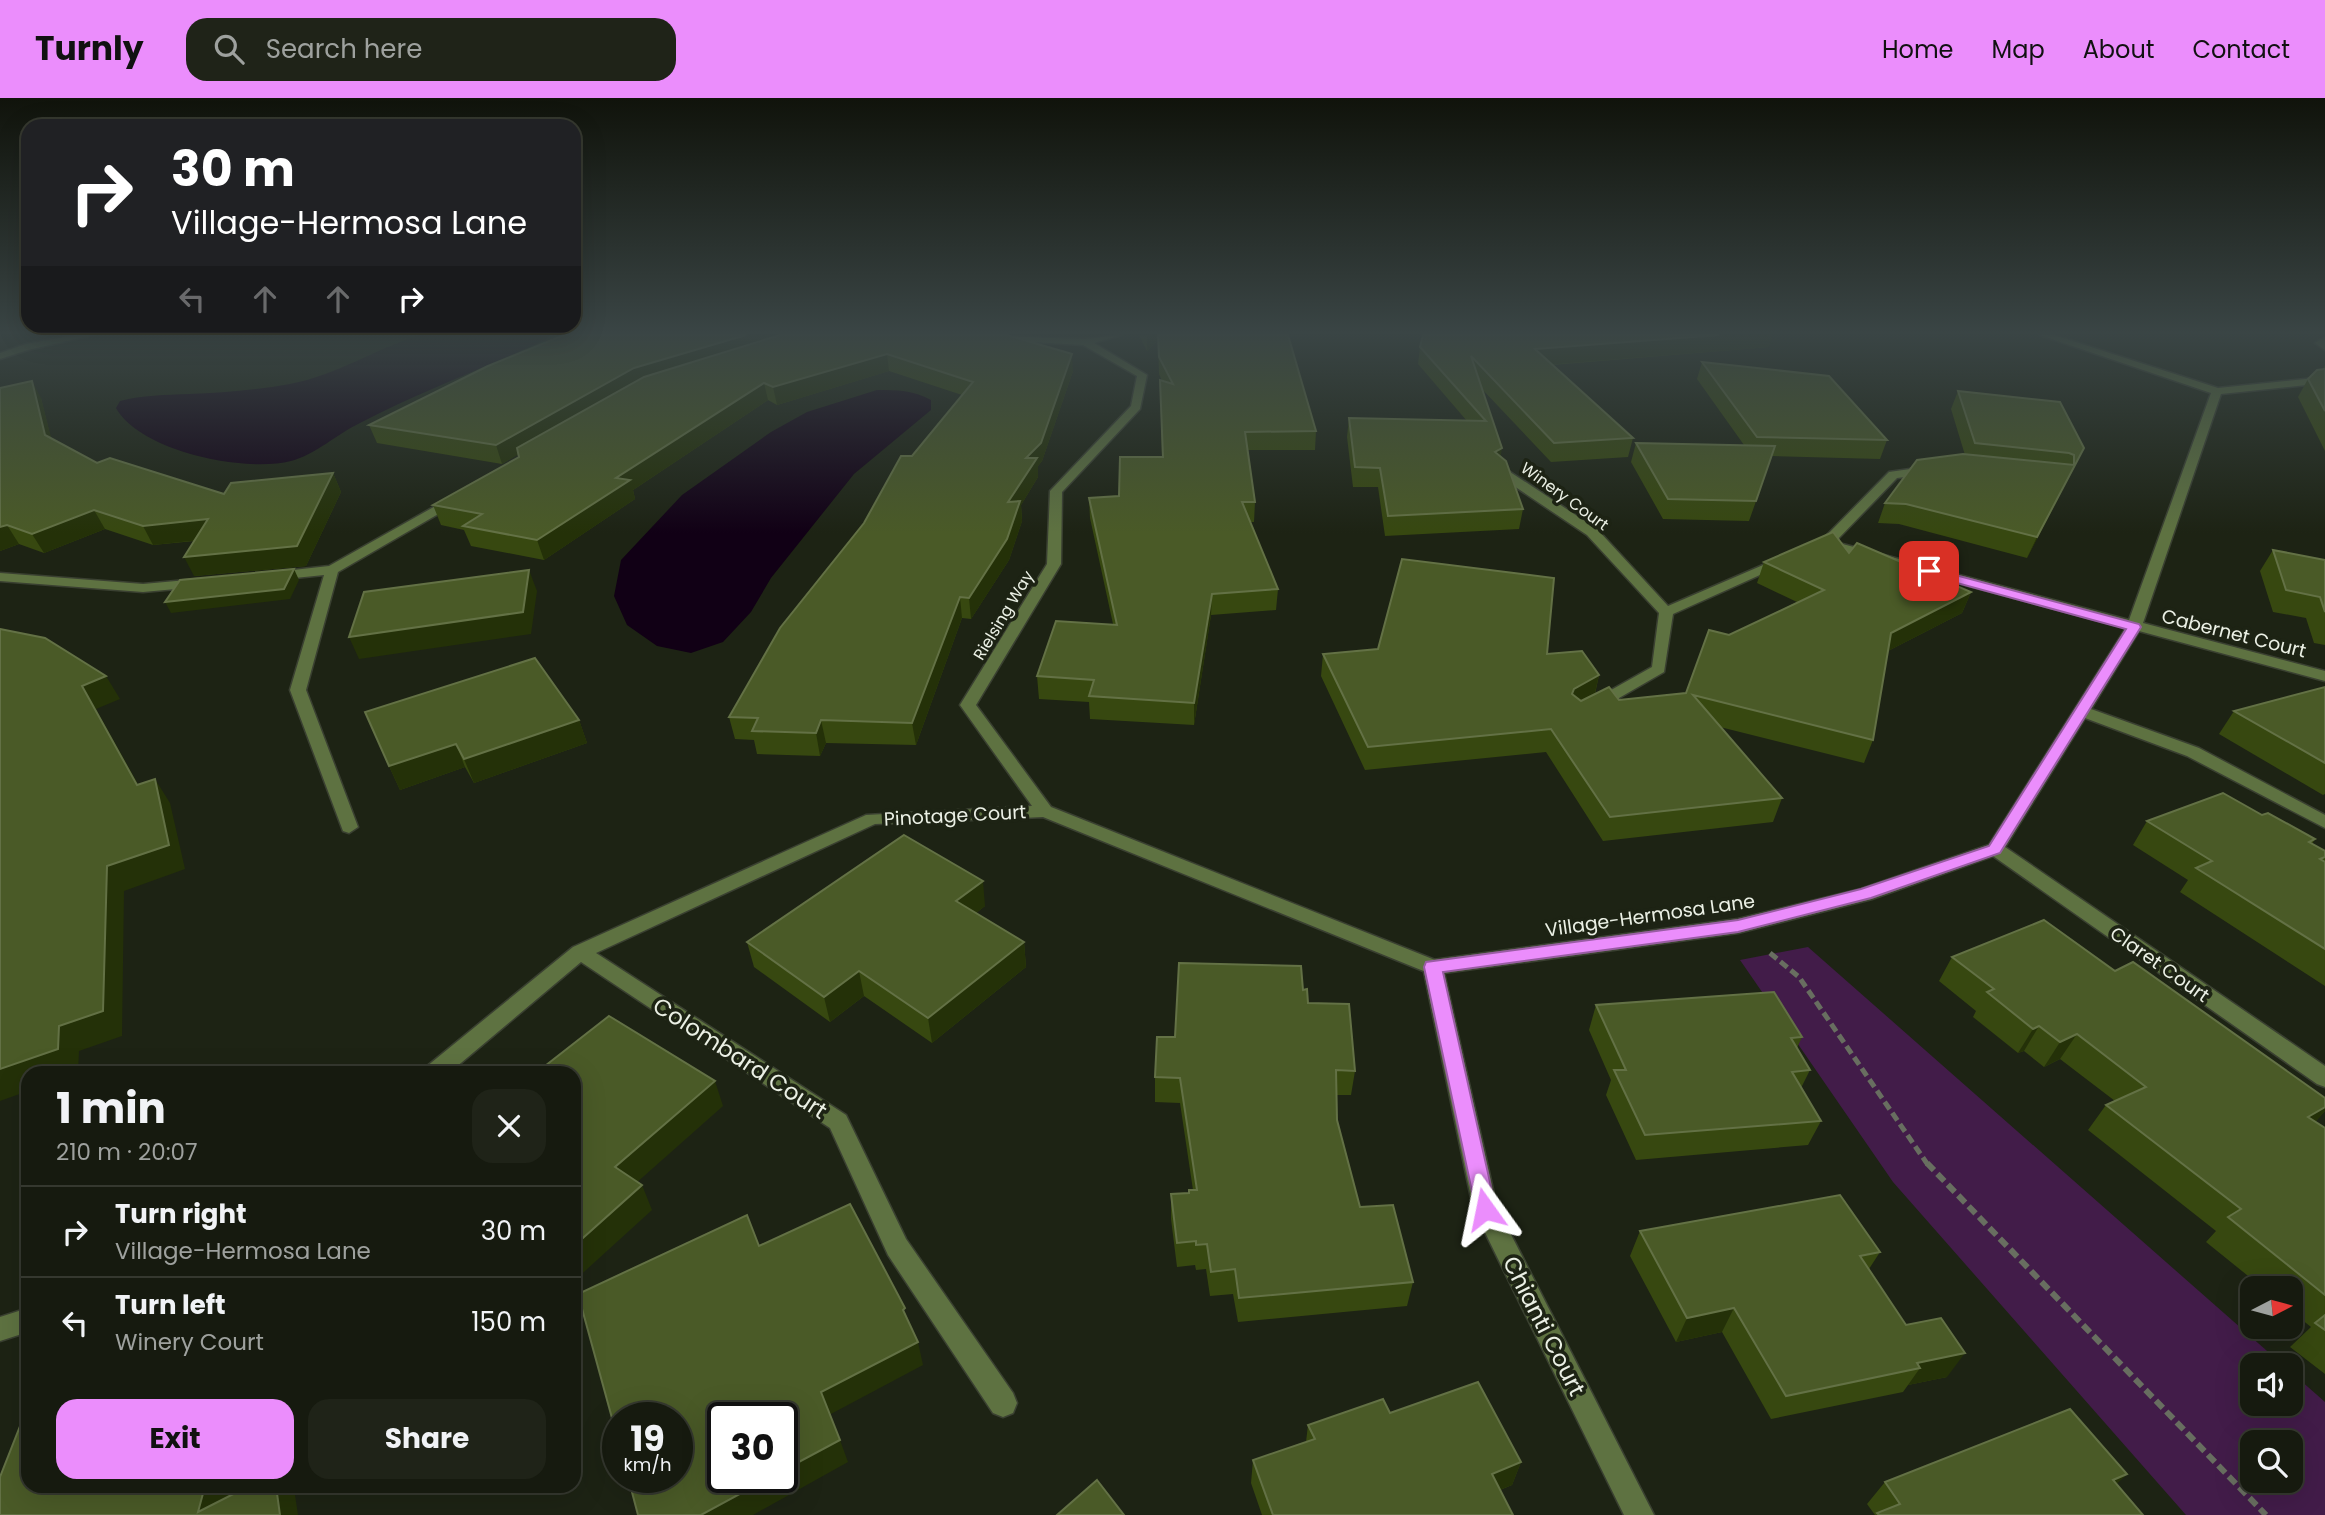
<!DOCTYPE html>
<meta charset="utf-8">
<style>
:root{--surface:#161a0f;--page:#1f2318;--text:#f1f3f6;--muted:#9ea19e;--line:#35382f;--accent:#eb8dfc}
body{margin:0;font-family:Poppins,sans-serif;background:var(--page);color:var(--text);height:100vh;display:flex;flex-direction:column;font-size:26px;white-space:nowrap}
*{box-sizing:border-box;margin:0}
p{font-size:23px;color:var(--muted)}
.icon{flex:none;width:38px;height:38px;fill:none;stroke:currentColor;stroke-width:2;stroke-linecap:round;stroke-linejoin:round}
.map{position:relative;flex:1;overflow:hidden}
.drawer{position:absolute;left:21px;top:968px;width:560px;height:427px;display:flex;flex-direction:column;background:var(--surface);border-radius:21px;box-shadow:0 7px 28px #0002,0 0 0 2px var(--line)}
.drawer>*{flex:none}
.top-card{position:absolute;left:21px;top:21px;width:560px;height:214px;border-radius:21px;box-shadow:0 7px 28px #0002,0 0 0 2px var(--line);background:#202124;color:#fff;overflow:hidden}
.needle{width:46px;rotate:84deg}
.fabs{position:absolute;left:2240px;top:1178px;display:grid;gap:14px}
.fabs a{display:grid;place-items:center;width:63px;height:63px;border-radius:14px;background:var(--surface);box-shadow:0 7px 28px #0002,0 0 0 2px var(--line);font-size:35px}
.speed{position:absolute;left:602px;top:1304px;display:flex;gap:14px;font-size:35px;font-weight:700;text-align:center}
.speed>*{display:grid;place-content:center;width:91px;height:91px;border-radius:50%;background:var(--surface);box-shadow:0 7px 28px #0002,0 0 0 2px var(--line);line-height:1}
.speed small{font-size:18px;font-weight:400}
.speed .limit{border:4px solid #111;border-radius:10px;background:#fff;color:#111}
.pin{position:absolute;display:grid;place-items:center;width:60px;height:60px;color:#fff;margin:-30px;border-radius:14px;box-shadow:0 4px 10px #0006}
.me{position:absolute;width:77px;margin:-38px;rotate:348deg;stroke-linejoin:round;filter:drop-shadow(0 0 5px #0008)}
.turn{display:flex;align-items:center;gap:24px;height:147px;padding:0 35px;font-size:32px}
.turn .icon{width:91px;height:91px;stroke-width:2.5}
.turn b{display:block;font-size:49px;line-height:60px}
.lanes{display:flex;align-items:center;height:66px;padding:0 35px;background:#0003;justify-content:center;gap:35px;direction:ltr}
.lanes .off{opacity:.35}
.round{display:grid;place-items:center;flex:none;width:74px;height:74px;border-radius:21px;background:var(--page)}
.overview{display:flex;align-items:center;justify-content:space-between;height:119px;padding:0 35px}
h1{font-size:42px;font-weight:700;line-height:52px}
.primary-button{display:flex;gap:14px;margin-top:auto;padding:14px 35px}
.primary-button a{flex:1;height:80px;border-radius:21px;background:var(--accent);color:#111;font-size:28px;font-weight:700;line-height:80px;text-align:center}
.primary-button a+a{background:var(--page);color:var(--text)}
ul{padding:0;list-style:none}
li{display:flex;align-items:center;gap:21px;height:91px;padding:0 35px;border-top:2px solid var(--line)}
li div{flex:1}
li b{display:block;font-size:26px}
li em{font-style:normal}
header{display:flex;align-items:center;gap:42px;box-sizing:border-box;height:98px;padding:0 35px;background:var(--accent);color:#111}
header strong{font-size:33px}
nav{display:flex;gap:38px;margin-inline-start:auto;font-size:24px}
.search{width:490px;height:63px;background:var(--page);display:flex;align-items:center;gap:18px;box-sizing:border-box;padding:0 24px;border-radius:21px;color:var(--muted);font-size:26px}
.map>svg:first-child{display:block}
.green{fill:#421c49;fill-rule:evenodd}
.water{fill:#110015}
.lines{fill:none;stroke-linecap:round;stroke-linejoin:round}
.service-casing{stroke:#3a4031;stroke-width:3}
.minor-casing{stroke:#3a4031;stroke-width:3}
.path-far1{stroke:#686e60;stroke-width:5;stroke-dasharray:9 4.5;stroke-linecap:butt}
.path{stroke:#686e60;stroke-width:6;stroke-dasharray:10 5;stroke-linecap:butt}
.service{fill:#5e7241;fill-rule:evenodd}
.minor{fill:#5e7241;fill-rule:evenodd}
.wall{fill:#374810}
.shaded-wall{fill:#243108}
.building{fill:#4a5a27;stroke:#637145;stroke-width:2}
.route{fill:#eb8dfc;stroke:#995ca4;stroke-width:2}
.labels{text-anchor:middle;stroke-width:7;stroke-linejoin:round;paint-order:stroke}
.far-street-label{font-size:16px;fill:#ebf0e5;stroke:#1d2314}
.street-label{font-size:19px;fill:#ebf0e5;stroke:#1d2314}
.near-street-label{font-size:23px;fill:#ebf0e5;stroke:#1d2314}
</style>
<header>
<strong>Turnly</strong>
<div class="search"><svg class="icon" aria-label="search" viewBox="0 0 24 24"><circle cx="10" cy="10" r="6"/><path d="M15 15l6 6"/></svg>Search here</div>
<nav><a>Home</a><a>Map</a><a>About</a><a>Contact</a></nav>
</header>
<div class="map">
<svg width="2325" height="1417" viewBox="0 0 2325 1417">
<rect width="100%" height="100%" fill="#1d2314"/>
<!-- green -->
<path class="green" d="M1808,849L2283,1267H2252V1306H2291V1274L2325,1304V1417H2186L1893,1084L1740,862ZM2252,1344H2291V1382H2252Z"/>
<!-- water -->
<g class="water">
<path d="M420,237H551L545,242C484,270 420,294 360,325C337,336 315,357 291,363C244,375 140,353 116,310L120,303C143,297 165,297 189,296C223,295 257,292 290,286C337,277 375,251 420,237Z"/>
<path d="M877,292C897,292 913,292 931,302V312L854,376L771,480L751,514L723,544L691,555L657,548L627,527L614,498L621,462L682,397L771,334L807,314Z"/>
</g>
<g class="lines">
<defs>
<g id="service">
<polygon points="75,237 93,237 28,252 0,261 0,255 26,246"/>
<polygon points="960,237 1085,241 1121,237 1094,245 1147,277 1140,311 1062,394 1061,466 976,607 1051,709 1440,864 1443,869 1440,874 1433,876 1426,874 1043,719 875,726 596,855 846,1017 906,1141 1013,1295 1017,1305 1013,1315 1003,1319 993,1315 888,1157 830,1030 581,864 449,975 423,975 426,969 573,849 866,717 1032,708 960,607 1047,466 1050,393 1131,308 1137,278 1083,247 965,240"/>
<polygon points="455,397 459,398 459,404 338,474 306,592 358,729 349,735 343,733 290,592 324,477 275,482 268,478 275,474 329,468"/>
<polygon points="0,475 143,486 198,481 205,485 198,489 143,494 0,483"/>
<polygon points="28,1210 28,1234 0,1243 0,1219"/>
</g>
<g id="minor">
<polygon points="2040,237 2054,237 2218,290 2325,279 2325,285 2221,296 2143,525 2325,573 2325,583 2139,533 2091,611 2199,650 2325,717 2325,730 2187,658 2085,620 2005,749 2325,968 2325,989 2317,986 1993,758 1872,801 1738,835 1444,875 1497,1109 1654,1417 1624,1417 1473,1110 1423,869 1426,864 1433,862 1738,821 1861,791 1989,747 2126,530 1827,450 1817,453 1810,449 1821,443 1889,374 1931,368 1937,372 1935,375 1897,380 1835,444 2129,522 2211,295"/>
<polygon points="2325,239 2325,252 2315,245"/>
<polygon points="1496,370 1504,370 1597,431 1668,508 1777,461 1787,461 1789,464 1673,516 1664,574 1600,611 1588,611 1586,608 1588,605 1652,569 1659,515 1587,437 1496,376"/>
</g>
</defs>
<!-- service casing -->
<use href="#service" class="service-casing"/>
<!-- minor casing -->
<use href="#minor" class="minor-casing"/>
<!-- path-far1 -->
<polyline class="path-far1" points="1770,855 1799,879 1928,1067"/>
<!-- path -->
<polyline class="path" points="1927,1065 2266,1417"/>
<!-- service -->
<use href="#service" class="service"/>
<!-- minor -->
<use href="#minor" class="minor"/>
</g>
<!-- wall -->
<g class="wall">
<polygon points="1008,237 1073,273 1042,363 1038,368 1038,379 1021,407 1022,423 1009,462 971,521 962,520 916,647 826,645 820,658 757,656 754,642 735,641 729,619 912,358 962,297 889,273 777,307 768,302 633,392 635,401 544,462 471,448 464,432 441,427 433,407 519,359 518,356 502,366 377,345 369,327"/>
<polygon points="1139,237 1313,237 1288,238 1316,333 1315,352 1248,352 1255,404 1254,424 1250,424 1278,491 1276,512 1211,517 1194,627 1090,621 1089,604 1039,601 1037,578 1113,526 1090,420 1089,400 1119,398 1162,359 1160,282 1162,283 1159,276 1158,242 1147,253"/>
<polygon points="1420,249 1769,249 1552,267 1633,340 1628,359 1551,364 1481,290 1500,359 1523,411 1519,431 1385,438 1378,389 1353,389 1347,339 1349,320 1467,323 1418,266"/>
<polygon points="1702,264 1887,342 1880,361 1772,358 1749,423 1663,421 1631,364 1636,345 1744,347 1697,281"/>
<polygon points="2325,267 2325,353 2298,299 2308,281 2323,271"/>
<polygon points="0,290 41,300 51,341 97,365 224,396 333,375 341,394 306,468 194,478 194,443 153,447 105,431 44,455 19,446 0,453"/>
<polygon points="1958,293 2084,350 2027,460 1899,426 1878,425 1885,405 1965,357 1951,311"/>
<polygon points="2273,452 2325,462 2325,547 2314,545 2306,520 2273,514 2260,473"/>
<polygon points="1849,455 1971,494 1962,515 1888,553 1873,642 1864,665 1720,629 1782,700 1773,724 1603,743 1546,654 1365,672 1321,578 1323,556 1547,556 1599,577 1595,596 1619,602 1686,595 1729,537 1797,504 1757,485 1764,464"/>
<polygon points="535,560 579,622 587,645 474,685 465,669 400,692 389,668"/>
<polygon points="2325,589 2325,696 2323,697 2219,636 2234,613"/>
<polygon points="2262,717 2315,741 2312,746 2325,753 2325,888 2180,794 2188,782 2133,747 2147,723"/>
<polygon points="985,808 976,815 1024,844 1026,869 932,945 864,898 830,924 754,869 747,844"/>
<polygon points="1952,859 2115,873 2325,1000 2325,1013 2315,1024 2325,1030 2325,1276 2290,1249 2311,1229 2291,1213 2291,1190 2263,1190 2206,1144 2216,1133 2088,1032 2106,1007 2115,1003 2060,961 2044,969 2024,953 2018,955 1973,919 1976,913 1939,883"/>
<polygon points="1303,892 1308,905 1355,973 1351,997 1337,997 1337,1022 1360,1109 1413,1184 1407,1208 1238,1224 1233,1196 1210,1198 1206,1171 1196,1172 1195,1167 1177,1169 1171,1121 1171,1096 1188,1095 1193,1092 1180,1005 1155,1004 1155,979 1175,939"/>
<polygon points="1596,907 1802,939 1797,950 1810,972 1801,990 1821,1023 1808,1047 1636,1062 1606,997 1611,982 1589,932"/>
<polygon points="1640,1133 1880,1154 1869,1171 1906,1227 1947,1279 1908,1287 1903,1294 1771,1321 1722,1234 1676,1244 1630,1158"/>
<polygon points="1390,1315 1521,1364 1512,1387 1500,1392 1513,1417 1262,1417 1251,1385 1253,1362 1306,1344 1308,1327"/>
<polygon points="2127,1376 2116,1386 2143,1417 1875,1417 1867,1406 1885,1384"/>
</g>
<!-- shaded-wall -->
<g class="shaded-wall">
<polygon points="746,237 803,237 638,287 502,366 496,347 634,270"/>
<polygon points="1147,237 1158,237 1158,242 1147,253"/>
<polygon points="1719,237 1773,237 1769,249 1532,268 1535,251"/>
<polygon points="887,256 889,273 777,307 773,289"/>
<polygon points="1072,256 1073,273 1042,363 1038,368 1038,379 1021,407 1022,423 1009,462 971,521 969,500 1026,360"/>
<polygon points="32,283 41,300 55,355 45,337"/>
<polygon points="764,285 768,302 633,392 635,401 544,462 537,442 616,380"/>
<polygon points="1502,350 1499,369 1495,354"/>
<polygon points="2084,350 2075,369 2027,460 2037,439"/>
<polygon points="333,375 341,394 306,468 194,478 184,459"/>
<polygon points="94,412 105,431 44,455 32,436"/>
<polygon points="208,421 218,440 153,447 143,428"/>
<polygon points="7,427 19,446 0,453 0,429"/>
<polygon points="294,471 299,482 290,501 171,515 165,504"/>
<polygon points="529,472 537,493 531,536 359,561 349,539"/>
<polygon points="1971,494 1962,515 1882,556 1891,535"/>
<polygon points="1212,496 1211,517 1194,627 1194,605"/>
<polygon points="960,499 962,520 916,647 912,625"/>
<polygon points="1599,577 1594,599 1566,619 1572,596 1574,591"/>
<polygon points="106,578 120,601 96,611 152,711 137,687 82,588"/>
<polygon points="579,622 587,645 474,685 464,661"/>
<polygon points="821,622 826,645 820,658 816,635"/>
<polygon points="456,646 465,669 400,692 389,668"/>
<polygon points="155,681 170,705 185,771 124,793 122,938 79,953 78,975 28,975 28,993 0,1003 0,971 59,928 107,768"/>
<polygon points="983,783 985,808 960,828 956,803"/>
<polygon points="1024,844 1026,869 932,945 928,920"/>
<polygon points="859,873 864,898 830,924 824,899"/>
<polygon points="2039,928 2024,953 2018,955 2033,931"/>
<polygon points="2077,936 2060,961 2044,969 2060,944"/>
<polygon points="715,983 723,1008 626,1094 615,1069"/>
<polygon points="2325,1009 2325,1013 2310,1030 2308,1019"/>
<polygon points="642,1087 652,1112 574,1183 574,1148"/>
<polygon points="1734,1210 1722,1234 1676,1244 1687,1220"/>
<polygon points="918,1244 923,1267 829,1317 821,1294"/>
<polygon points="1965,1255 1947,1279 1908,1287 1920,1270 1917,1265"/>
<polygon points="840,1342 848,1364 753,1417 701,1417 771,1379 782,1379 782,1373"/>
<polygon points="1521,1364 1512,1387 1484,1398 1492,1376"/>
<polygon points="2127,1376 2104,1398 2113,1382"/>
<polygon points="205,1388 233,1388 226,1417 198,1414"/>
<polygon points="276,1388 286,1388 295,1397 298,1417 280,1417"/>
</g>
<!-- building -->
<g class="building">
<polygon points="564,237 746,237 634,270 496,347 369,327 488,268"/>
<polygon points="780,237 1007,237 1072,256 1041,345 1026,360 1037,360 1008,404 1020,403 1007,441 969,500 960,499 912,625 821,622 816,635 752,633 758,620 729,619 780,530 864,425 901,358 912,358 973,284 887,256 773,289 764,285 616,380 630,382 537,442 463,428 482,416 433,407 519,359 517,350 644,279"/>
<polygon points="1158,237 1288,237 1316,333 1245,334 1255,404 1242,404 1278,491 1212,496 1194,605 1089,598 1094,582 1037,578 1056,523 1117,527 1089,400 1119,398 1120,359 1163,359 1160,282 1173,286 1159,259"/>
<polygon points="1423,237 1719,237 1535,251 1633,340 1554,345 1471,258 1502,350 1495,354 1506,363 1523,411 1388,418 1380,370 1355,369 1349,320 1486,323 1420,249"/>
<polygon points="1702,264 1829,278 1887,342 1757,339"/>
<polygon points="2325,271 2325,313 2308,281 2317,272"/>
<polygon points="32,283 45,337 97,365 110,360 224,396 231,385 333,375 297,448 184,459 208,421 143,428 94,412 32,436 7,427 0,429 0,290"/>
<polygon points="1958,293 2060,304 2084,350 2037,439 1906,406 1885,405 1917,362 1963,356 2074,367 2074,357 2069,355 1975,345"/>
<polygon points="1636,345 1775,348 1756,403 1668,401"/>
<polygon points="1833,434 1849,455 1857,445 1971,494 1891,535 1873,642 1693,597 1782,700 1610,719 1551,631 1368,649 1323,556 1378,551 1402,461 1554,480 1547,556 1582,553 1599,577 1574,591 1572,596 1581,603 1609,589 1619,602 1686,595 1709,532 1729,537 1824,492 1764,464"/>
<polygon points="2273,452 2325,462 2325,514 2320,499 2286,492"/>
<polygon points="294,471 284,491 165,504 180,482"/>
<polygon points="529,472 523,514 349,539 364,494"/>
<polygon points="0,531 45,540 106,578 82,588 137,687 155,681 169,747 107,768 103,913 59,928 58,951 0,971"/>
<polygon points="535,560 579,622 464,661 456,646 389,668 365,614"/>
<polygon points="2325,589 2325,665 2234,613"/>
<polygon points="2223,695 2262,717 2268,715 2315,741 2309,744 2325,753 2325,759 2320,761 2325,764 2325,851 2196,770 2212,763 2147,723"/>
<polygon points="904,737 983,783 956,803 1024,844 928,920 859,873 824,899 747,844"/>
<polygon points="2044,822 2115,873 2133,864 2325,1000 2325,1009 2308,1019 2325,1030 2325,1197 2228,1119 2241,1111 2106,1007 2146,989 2077,936 2060,944 2039,928 2033,931 1987,894 1994,891 1952,859"/>
<polygon points="1179,865 1301,868 1303,892 1307,891 1308,905 1349,906 1355,973 1336,972 1337,1022 1360,1109 1393,1107 1413,1184 1239,1200 1235,1171 1211,1174 1207,1146 1196,1147 1196,1143 1177,1145 1171,1096 1189,1095 1189,1092 1197,1092 1180,980 1155,979 1157,939 1175,939"/>
<polygon points="1774,894 1802,939 1791,940 1810,972 1792,974 1821,1023 1645,1037 1614,972 1626,972 1596,907"/>
<polygon points="609,918 715,983 615,1069 642,1087 574,1148 574,975 536,975"/>
<polygon points="1840,1097 1880,1154 1860,1158 1906,1227 1941,1220 1965,1255 1917,1265 1920,1270 1786,1298 1734,1210 1687,1220 1640,1133"/>
<polygon points="850,1106 905,1210 903,1212 918,1244 821,1294 840,1342 782,1373 782,1320 723,1320 723,1379 771,1379 701,1417 638,1417 628,1379 677,1379 677,1320 618,1320 618,1342 578,1196 747,1117 759,1148"/>
<polygon points="2325,1217 2325,1232 2315,1225"/>
<polygon points="1478,1284 1521,1364 1492,1376 1513,1417 1273,1417 1253,1362 1315,1341 1308,1327 1383,1301 1390,1315"/>
<polygon points="2070,1311 2127,1376 2113,1382 2143,1417 1879,1417 1877,1415 1900,1406 1885,1384"/>
<polygon points="28,1317 28,1388 205,1388 198,1414 249,1388 276,1388 280,1417 0,1417 0,1379 24,1318"/>
<polygon points="1097,1382 1124,1417 1057,1417"/>
</g>
<!-- sky -->
<linearGradient id="sky" x2="0" y2="1"><stop stop-color="#10130b"/><stop offset="0.54" stop-color="#3a4545"/><stop offset="1" stop-color="#3a4545" stop-opacity="0"/></linearGradient>
<rect width="2325" height="435" fill="url(#sky)"/>
<!-- route -->
<polygon class="route" points="1929,470 2139,526 2141,529 2000,755 1871,800 1738,834 1443,874 1496,1111 1493,1117 1485,1120 1477,1117 1424,869 1426,864 1738,822 1861,791 1989,748 2126,531 1924,476 1924,471"/>
<g class="labels">
<!-- far-street labels -->
<g class="far-street-label">
<text transform="translate(1565 398) rotate(36)" y="6">Winery Court</text>
<text transform="translate(1003 517) rotate(-59)" y="6">Rielsing Way</text>
</g>
<!-- street labels -->
<g class="street-label">
<text transform="translate(2234 535) rotate(14)" y="7">Cabernet Court</text>
<text transform="translate(955 717) rotate(-3)" y="7">Pinotage Court</text>
<text transform="translate(1650 817) rotate(-8)" y="7">Village-Hermosa Lane</text>
<text transform="translate(2160 866) rotate(35)" y="7">Claret Court</text>
</g>
<!-- near-street labels -->
<g class="near-street-label">
<text transform="translate(740 960) rotate(33)" y="8">Colombard Court</text>
<text transform="translate(1544 1228) rotate(63)" y="8">Chianti Court</text>
</g>
</g>
</svg>
<div class="fabs">
<a><svg class="needle" viewBox="-14 -14 28 28"><path d="M0-13l5 13h-10z" fill="#e53935"/><path d="M0 13l5-13h-10z" fill="#9ea19e"/></svg></a>
<a><svg class="icon" aria-label="sound" viewBox="0 0 24 24"><path d="M4 9h4l5-4v14l-5-4H4zM17 9q2 3 0 6"/></svg></a>
<a><svg class="icon" aria-label="search" viewBox="0 0 24 24"><circle cx="10" cy="10" r="6"/><path d="M15 15l6 6"/></svg></a>
</div>
<div class="speed"><div>19<small>km/h</small></div><div class="limit">30</div></div>
<div class="pin" style="left:1929px;top:473px;background:#d93025"><svg class="icon" aria-label="arrive" viewBox="0 0 24 24"><path d="M6 21V4h12l-3 4 3 4H6"/></svg></div>
<svg class="me" style="left:1485px;top:1111px" viewBox="-20 -20 40 40"><path d="M0-17L14 15 0 8-14 15z" fill="#eb8dfc" stroke="#fff" stroke-width="4"/></svg>
<div class="top-card">
<div class="turn"><svg class="icon" aria-label="right" viewBox="0 0 24 24"><path d="M7 20v-9h11M14 6l5 5-5 5"/></svg><div><b>30 m</b>Village-Hermosa Lane</div></div>
<div class="lanes"><svg class="icon off" aria-label="left" viewBox="0 0 24 24"><path d="M17 20v-9H6M10 6l-5 5 5 5"/></svg><svg class="icon off" aria-label="ahead" viewBox="0 0 24 24"><path d="M12 20V5M6 11l6-6 6 6"/></svg><svg class="icon off" aria-label="ahead" viewBox="0 0 24 24"><path d="M12 20V5M6 11l6-6 6 6"/></svg><svg class="icon" aria-label="right" viewBox="0 0 24 24"><path d="M7 20v-9h11M14 6l5 5-5 5"/></svg></div>
</div>
<section class="drawer">
<div class="overview"><div><h1>1 min</h1><p>210 m · 20:07</p></div><a class="round"><svg class="icon" aria-label="close" viewBox="0 0 24 24"><path d="M6 6l12 12M18 6L6 18"/></svg></a></div>
<ul>
<li><svg class="icon" aria-label="right" viewBox="0 0 24 24"><path d="M7 20v-9h11M14 6l5 5-5 5"/></svg><div><b>Turn right</b><p>Village-Hermosa Lane</p></div><em>30 m</em></li>
<li><svg class="icon" aria-label="left" viewBox="0 0 24 24"><path d="M17 20v-9H6M10 6l-5 5 5 5"/></svg><div><b>Turn left</b><p>Winery Court</p></div><em>150 m</em></li>
</ul>
<div class="primary-button"><a>Exit</a><a>Share</a></div>
</section>
</div>
